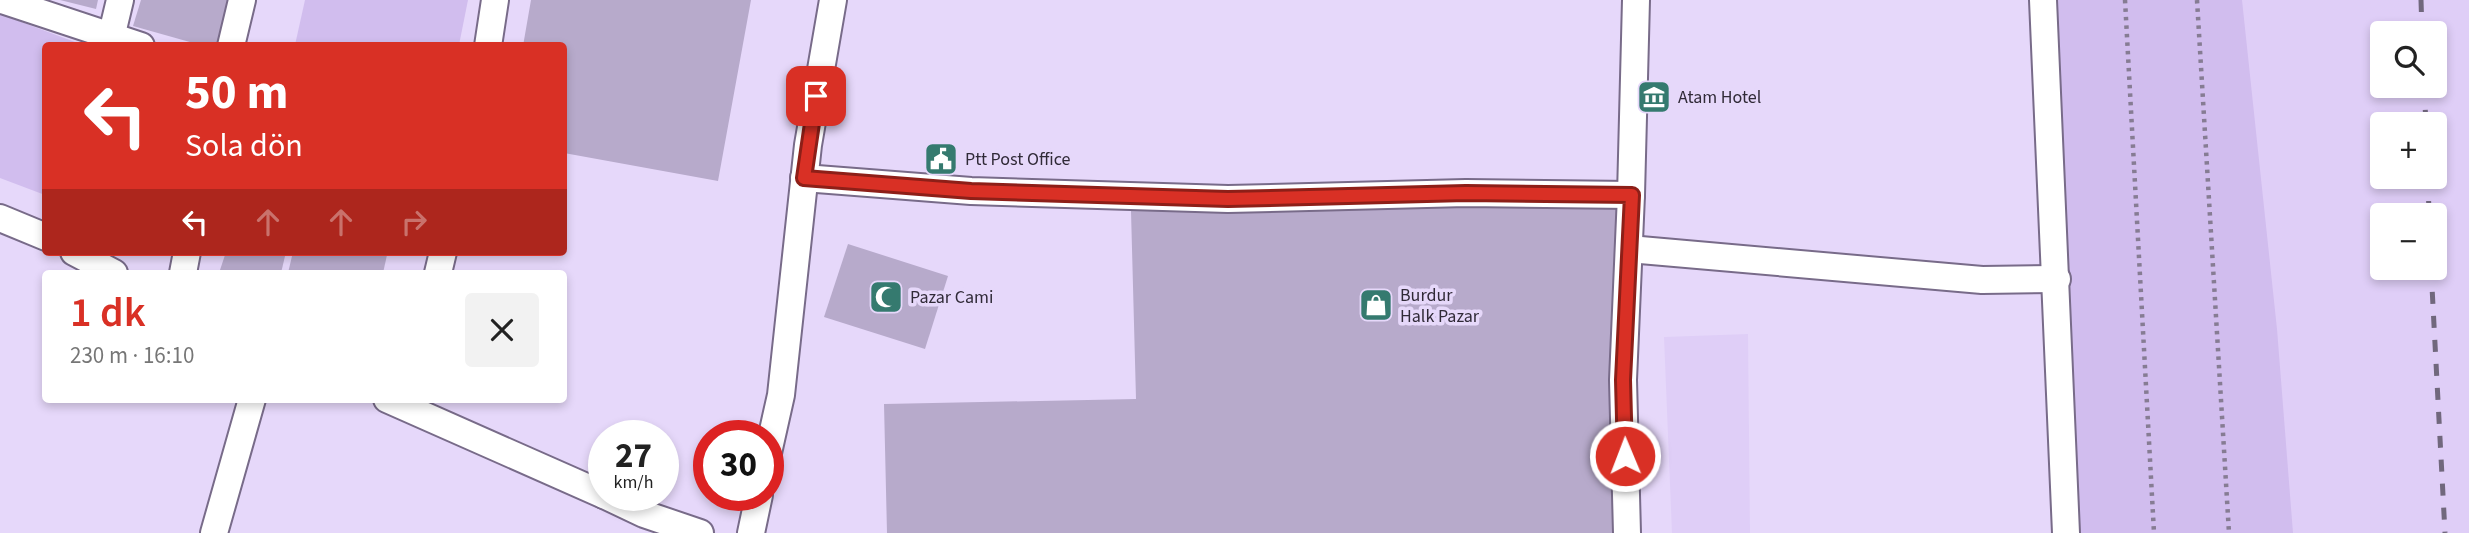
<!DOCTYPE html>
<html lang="tr">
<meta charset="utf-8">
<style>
:root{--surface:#fff;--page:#f2f2f2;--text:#222;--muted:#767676;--accent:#d93025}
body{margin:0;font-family:"Source Sans 3",sans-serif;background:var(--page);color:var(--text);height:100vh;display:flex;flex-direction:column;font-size:26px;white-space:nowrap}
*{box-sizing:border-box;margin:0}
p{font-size:23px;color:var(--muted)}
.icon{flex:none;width:38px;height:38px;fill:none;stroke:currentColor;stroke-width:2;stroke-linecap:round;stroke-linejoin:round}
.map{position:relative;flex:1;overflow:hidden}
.side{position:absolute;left:42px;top:270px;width:525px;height:133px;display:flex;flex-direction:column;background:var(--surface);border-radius:7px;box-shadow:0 4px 10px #0003}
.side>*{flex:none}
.banner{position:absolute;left:42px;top:42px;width:525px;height:214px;border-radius:7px;box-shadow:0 4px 10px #0003;background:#d93025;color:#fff;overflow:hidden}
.tools{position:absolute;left:2370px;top:21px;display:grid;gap:14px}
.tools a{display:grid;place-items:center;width:77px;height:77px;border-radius:7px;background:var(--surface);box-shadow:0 4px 10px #0003;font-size:35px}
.speed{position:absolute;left:588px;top:420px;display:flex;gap:14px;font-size:35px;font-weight:700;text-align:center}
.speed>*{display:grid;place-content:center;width:91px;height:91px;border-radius:50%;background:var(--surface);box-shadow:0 4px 10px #0003;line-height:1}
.speed small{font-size:18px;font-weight:400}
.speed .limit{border:10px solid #d22;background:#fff;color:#111}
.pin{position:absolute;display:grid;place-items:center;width:60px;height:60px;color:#fff;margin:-30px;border-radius:14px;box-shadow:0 4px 10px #0006}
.me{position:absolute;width:77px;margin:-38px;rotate:359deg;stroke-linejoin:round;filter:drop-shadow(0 0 5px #0008)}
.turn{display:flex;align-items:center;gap:24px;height:147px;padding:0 28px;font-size:32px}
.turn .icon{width:91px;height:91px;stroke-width:2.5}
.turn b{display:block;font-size:49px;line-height:60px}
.lanes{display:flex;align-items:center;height:66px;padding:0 28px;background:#0003;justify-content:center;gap:35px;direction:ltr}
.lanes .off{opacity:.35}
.round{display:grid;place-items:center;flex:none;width:74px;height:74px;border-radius:7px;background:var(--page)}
.headline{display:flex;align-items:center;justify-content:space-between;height:119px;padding:0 28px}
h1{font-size:42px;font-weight:600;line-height:52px;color:var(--accent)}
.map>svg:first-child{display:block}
.built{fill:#dfcef7;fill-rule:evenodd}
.green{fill:#d1bdee}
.building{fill:#b7aacb}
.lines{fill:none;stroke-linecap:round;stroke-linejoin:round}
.minor-casing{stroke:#786b89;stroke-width:30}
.path{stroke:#867c93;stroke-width:4.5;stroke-dasharray:3.5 5;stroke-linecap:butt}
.minor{stroke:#fff;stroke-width:26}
.rail{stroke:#71687d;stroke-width:5;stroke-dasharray:12 12;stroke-linecap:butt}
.route-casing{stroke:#8d1f18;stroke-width:18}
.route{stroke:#d93025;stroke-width:12}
.labels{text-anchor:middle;stroke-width:7;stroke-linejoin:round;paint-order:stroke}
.poi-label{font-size:18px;fill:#302a37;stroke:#e6d8fa;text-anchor:start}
</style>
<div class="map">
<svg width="2469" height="533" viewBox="0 0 2469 533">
<rect width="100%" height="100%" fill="#e6d8fa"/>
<!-- built -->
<g class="built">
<path d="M2238,0H2469V533H2263ZM2382,33H2434V86H2382ZM2382,124H2434V177H2382ZM2382,215H2434V268H2382Z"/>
<polygon points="1748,334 1750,533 1672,533 1664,337"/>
</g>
<!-- green -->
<g class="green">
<polygon points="305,0 468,0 459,45 295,45"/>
<polygon points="2047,0 2242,0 2277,329 2293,533 2068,533"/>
<polygon points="0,14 83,45 46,46 45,195 0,178"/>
</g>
<!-- building -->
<g class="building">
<polygon points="60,0 98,0 96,9"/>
<polygon points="141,0 232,0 221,46 204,46 133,26"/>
<polygon points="531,0 751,0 718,181 564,153 564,46 523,46"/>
<polygon points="1617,199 1624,533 887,533 884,404 1136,399 1131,211"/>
<polygon points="848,244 948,276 925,349 824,317"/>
<polygon points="226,252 286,252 281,273 219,273"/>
<polygon points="293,252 376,252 387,255 383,273 288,273"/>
</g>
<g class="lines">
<defs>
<g id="minor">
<polyline points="2043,0 2066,533"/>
<polyline points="5,1 141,46"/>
<polyline points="109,46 120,0"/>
<polyline points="231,46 242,0"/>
<polyline points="488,46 495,0"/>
<polyline points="804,178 971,191 1228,199 1466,193 1631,195"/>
<polyline points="0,218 46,237"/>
<polyline points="1629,249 1982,280 2057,279"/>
<polyline points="74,252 114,273"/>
<polyline points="183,273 187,252"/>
<polyline points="438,273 443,252"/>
<polyline points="387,399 604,495"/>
<polyline points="768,453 781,395 808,145 833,0"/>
<polyline points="604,495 644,514 700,533"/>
<polyline points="214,533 252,399"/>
<polyline points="751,533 759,495"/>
<polyline points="1627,533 1623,380 1631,195 1636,0"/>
</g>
</defs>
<!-- minor casing -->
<use href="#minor" class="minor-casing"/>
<!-- path -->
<g class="path">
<polyline points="2125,0 2154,533"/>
<polyline points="2197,0 2229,533"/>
</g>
<!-- minor -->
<use href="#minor" class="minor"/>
<!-- rail -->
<g class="rail">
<polyline points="2421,0 2422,33"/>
<polyline points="2424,86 2426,124"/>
<polyline points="2428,177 2429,215"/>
<polyline points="2431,268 2445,533"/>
</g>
</g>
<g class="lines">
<defs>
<polyline id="route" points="816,96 804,178 971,191 1228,199 1466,193 1632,195 1623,380 1625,456"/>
</defs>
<!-- route casing -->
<use href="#route" class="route-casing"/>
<!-- route -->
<use href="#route" class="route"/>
</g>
<!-- icons -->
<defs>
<symbol id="museum-square" viewBox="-11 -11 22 22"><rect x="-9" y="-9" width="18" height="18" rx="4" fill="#357a6f" stroke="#e6d8fa"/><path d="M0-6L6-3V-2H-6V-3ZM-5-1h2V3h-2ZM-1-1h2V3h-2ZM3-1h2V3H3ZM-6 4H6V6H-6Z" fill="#fff"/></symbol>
<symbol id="civic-square" viewBox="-11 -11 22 22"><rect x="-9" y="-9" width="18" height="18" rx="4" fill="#357a6f" stroke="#e6d8fa"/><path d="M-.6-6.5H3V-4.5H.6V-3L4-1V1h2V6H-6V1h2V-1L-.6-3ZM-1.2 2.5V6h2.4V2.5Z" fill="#fff"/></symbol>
<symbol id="mosque-square" viewBox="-11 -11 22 22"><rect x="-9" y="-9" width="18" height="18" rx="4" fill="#357a6f" stroke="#e6d8fa"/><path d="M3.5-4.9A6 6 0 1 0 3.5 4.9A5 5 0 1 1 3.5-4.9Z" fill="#fff"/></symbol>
<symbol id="shop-square" viewBox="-11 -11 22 22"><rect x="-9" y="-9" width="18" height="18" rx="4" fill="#357a6f" stroke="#e6d8fa"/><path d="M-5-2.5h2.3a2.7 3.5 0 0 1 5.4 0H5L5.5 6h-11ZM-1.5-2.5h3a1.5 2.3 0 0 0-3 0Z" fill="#fff"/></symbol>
</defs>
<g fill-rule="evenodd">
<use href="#museum-square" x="1635" y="78" width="38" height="38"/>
<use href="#civic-square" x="922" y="140" width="38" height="38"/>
<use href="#mosque-square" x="867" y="278" width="38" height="38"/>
<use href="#shop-square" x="1357" y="286" width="38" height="38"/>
</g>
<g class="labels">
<!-- poi labels -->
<g class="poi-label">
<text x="1678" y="103">Atam Hotel</text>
<text x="965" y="165">Ptt Post Office</text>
<text x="1400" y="301">Burdur<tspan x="1400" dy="21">Halk Pazar</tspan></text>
<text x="910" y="303">Pazar Cami</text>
</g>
</g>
</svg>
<div class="tools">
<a><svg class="icon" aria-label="search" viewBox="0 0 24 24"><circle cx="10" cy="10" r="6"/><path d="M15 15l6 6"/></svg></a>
<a>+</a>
<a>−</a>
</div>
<div class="speed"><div>27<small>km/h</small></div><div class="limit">30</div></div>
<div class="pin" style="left:816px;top:96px;background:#d93025"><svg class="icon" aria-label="arrive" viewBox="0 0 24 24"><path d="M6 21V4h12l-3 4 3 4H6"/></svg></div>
<svg class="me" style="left:1625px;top:456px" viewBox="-20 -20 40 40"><circle r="17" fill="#d93025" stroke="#fff" stroke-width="3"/><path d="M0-11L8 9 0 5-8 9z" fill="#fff"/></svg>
<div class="banner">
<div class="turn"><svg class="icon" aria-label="left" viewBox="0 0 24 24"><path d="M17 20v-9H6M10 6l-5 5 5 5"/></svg><div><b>50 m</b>Sola dön</div></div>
<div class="lanes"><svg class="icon" aria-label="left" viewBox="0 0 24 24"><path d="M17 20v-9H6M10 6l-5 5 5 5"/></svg><svg class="icon off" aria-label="ahead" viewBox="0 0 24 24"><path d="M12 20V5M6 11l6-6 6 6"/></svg><svg class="icon off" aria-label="ahead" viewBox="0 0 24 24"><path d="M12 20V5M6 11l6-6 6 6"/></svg><svg class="icon off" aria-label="right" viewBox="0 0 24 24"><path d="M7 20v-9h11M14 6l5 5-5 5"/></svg></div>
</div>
<section class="side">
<div class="headline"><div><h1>1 dk</h1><p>230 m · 16:10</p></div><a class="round"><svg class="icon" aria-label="close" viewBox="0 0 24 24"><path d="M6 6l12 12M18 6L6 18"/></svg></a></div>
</section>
</div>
